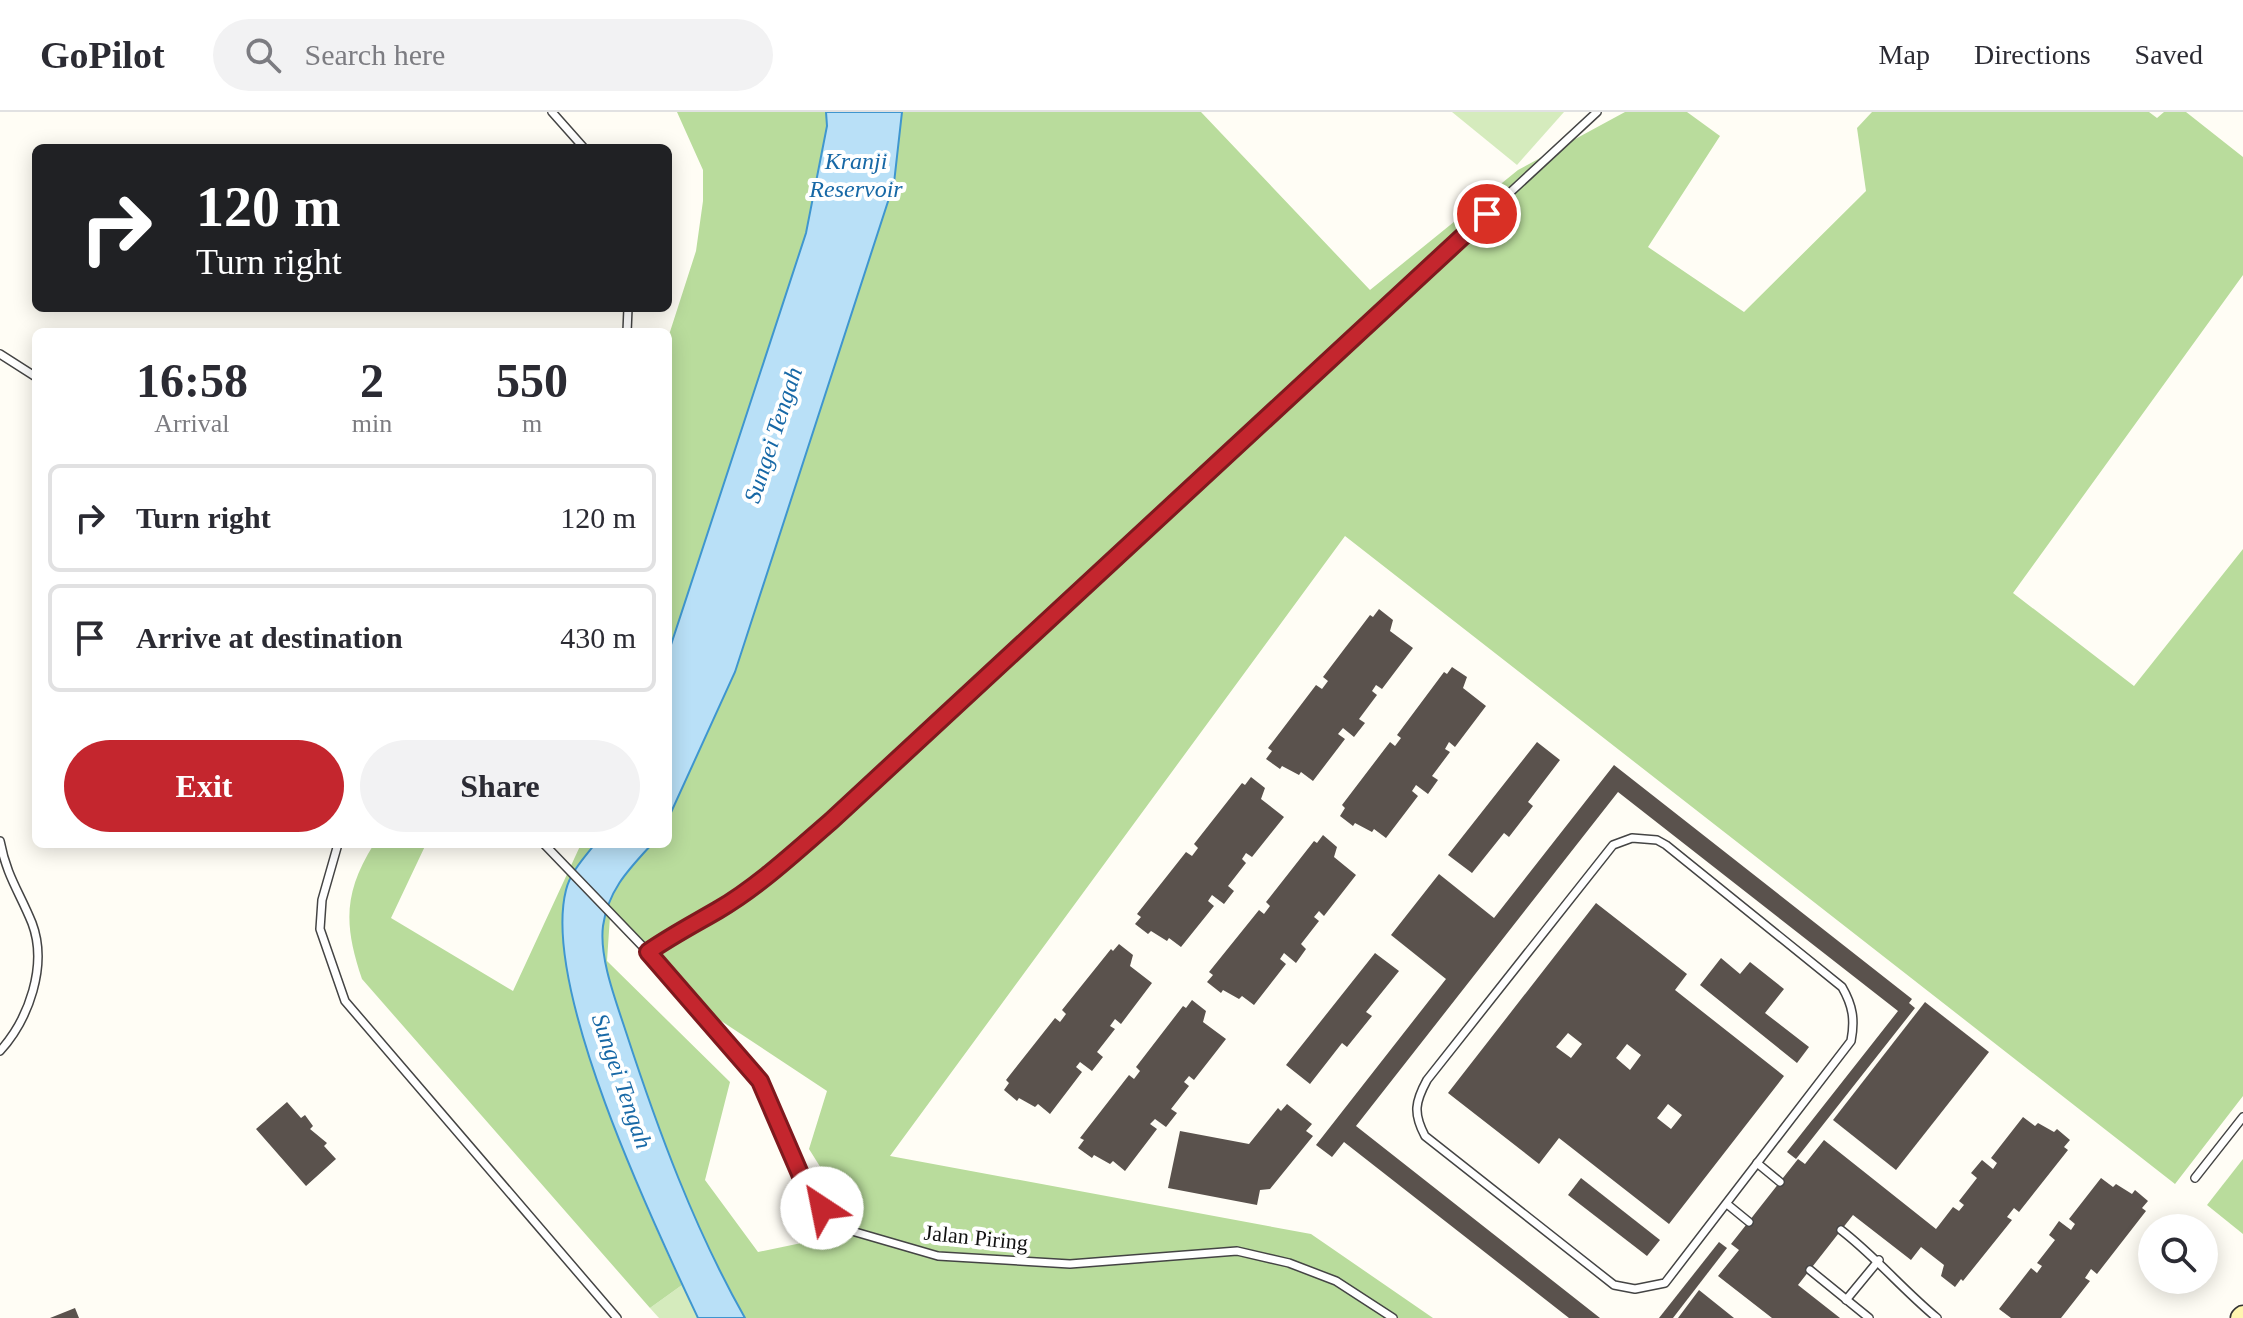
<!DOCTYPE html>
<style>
:root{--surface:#fff;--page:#f2f2f3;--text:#2b2b33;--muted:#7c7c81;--line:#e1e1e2;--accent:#c4262e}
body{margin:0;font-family:Georgia,serif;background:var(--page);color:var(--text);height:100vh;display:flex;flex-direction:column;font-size:30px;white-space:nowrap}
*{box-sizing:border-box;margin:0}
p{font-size:26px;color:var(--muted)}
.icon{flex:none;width:44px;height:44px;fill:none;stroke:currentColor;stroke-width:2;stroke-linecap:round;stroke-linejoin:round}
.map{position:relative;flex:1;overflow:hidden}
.sheet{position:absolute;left:32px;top:216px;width:640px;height:520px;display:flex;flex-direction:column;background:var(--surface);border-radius:12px;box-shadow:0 4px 20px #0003}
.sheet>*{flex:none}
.guide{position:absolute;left:32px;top:32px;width:640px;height:168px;border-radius:12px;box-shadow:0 4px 20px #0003;background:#202124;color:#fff;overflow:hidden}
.fabs{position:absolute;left:2138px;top:1102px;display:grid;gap:16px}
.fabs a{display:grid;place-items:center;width:80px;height:80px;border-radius:50%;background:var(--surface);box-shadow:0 4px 20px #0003;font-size:40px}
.pin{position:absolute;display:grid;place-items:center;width:68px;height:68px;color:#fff;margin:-34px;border:4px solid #fff;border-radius:50%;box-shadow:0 2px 8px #0007}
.me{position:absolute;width:88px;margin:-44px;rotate:326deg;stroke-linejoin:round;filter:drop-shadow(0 0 6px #0008)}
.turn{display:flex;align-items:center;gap:28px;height:168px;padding:0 32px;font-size:36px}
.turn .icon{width:104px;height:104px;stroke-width:2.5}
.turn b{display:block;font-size:56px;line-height:68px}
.eta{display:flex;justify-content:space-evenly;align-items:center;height:136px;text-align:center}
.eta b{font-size:48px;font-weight:700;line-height:56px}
.primary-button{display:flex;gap:16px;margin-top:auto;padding:16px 32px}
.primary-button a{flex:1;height:92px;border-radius:48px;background:var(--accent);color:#fff;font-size:32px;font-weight:700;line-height:92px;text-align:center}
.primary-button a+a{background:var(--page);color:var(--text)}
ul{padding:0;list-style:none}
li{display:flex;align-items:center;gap:24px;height:108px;margin:0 16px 12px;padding:0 16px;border:4px solid var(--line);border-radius:12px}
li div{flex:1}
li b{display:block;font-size:30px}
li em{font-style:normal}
header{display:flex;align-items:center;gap:48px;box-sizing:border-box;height:112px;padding:0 40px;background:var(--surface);border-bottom:2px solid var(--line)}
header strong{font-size:38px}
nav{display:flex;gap:44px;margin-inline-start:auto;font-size:28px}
.search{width:560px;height:72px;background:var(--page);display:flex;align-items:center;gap:20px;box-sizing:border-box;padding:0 28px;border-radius:44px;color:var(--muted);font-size:30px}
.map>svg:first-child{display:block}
.green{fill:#d5ebbd}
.forest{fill:#b9dc9c;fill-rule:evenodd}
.water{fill:#b9e0f7;stroke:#3f96cf;stroke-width:2}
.building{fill:#5a524d;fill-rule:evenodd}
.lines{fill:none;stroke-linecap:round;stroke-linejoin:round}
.lane-casing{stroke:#444;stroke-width:10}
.secondary-casing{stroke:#333;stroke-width:23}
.lane{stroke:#fff;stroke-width:7}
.secondary{stroke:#fff6b0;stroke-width:20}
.route-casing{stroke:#7f191e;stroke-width:20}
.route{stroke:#c4262e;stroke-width:14}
.labels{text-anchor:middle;stroke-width:8;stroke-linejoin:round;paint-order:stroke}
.street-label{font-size:22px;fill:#111;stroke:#fff}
.water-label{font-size:24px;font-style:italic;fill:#1768a6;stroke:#fff}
</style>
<header>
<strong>GoPilot</strong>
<div class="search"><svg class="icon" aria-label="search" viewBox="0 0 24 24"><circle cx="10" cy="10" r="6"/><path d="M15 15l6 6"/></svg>Search here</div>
<nav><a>Map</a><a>Directions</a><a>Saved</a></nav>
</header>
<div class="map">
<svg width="2243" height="1206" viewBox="0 0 2243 1206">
<rect width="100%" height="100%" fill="#fffdf5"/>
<!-- green -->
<g class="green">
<polygon points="1452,0 1564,0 1517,53"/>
<polygon points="682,1173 698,1206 659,1206 650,1196"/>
</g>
<!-- forest -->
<g class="forest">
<polygon points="677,0 826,0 827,14 806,121 668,542 668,226 696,139 703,89 703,58"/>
<path d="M902,0H1201L1370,178L1518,58L1625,0H1687L1720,24L1648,135L1744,200L1866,79L1857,16L1872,0H2149L2157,6L2164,0H2186L2243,45V163L2013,481L2134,574L2243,437V984L2175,1072L1345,424L890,1044L1311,1122L1433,1206H745C694,1116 658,1018 626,920C616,889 598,847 603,814C608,778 629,757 652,732H668V707L735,560L894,71ZM610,804L688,887L827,979L809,1037L846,1096L835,1124L758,1140L705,1068L730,970L607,849Z"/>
<path d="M374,732H426L391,806L513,879L581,732H595C584,746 570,761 566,778C543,869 642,1087 682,1173L650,1196L362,867C344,814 343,781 374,732Z"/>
<polygon points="2243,1047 2243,1122 2207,1093"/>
</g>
<!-- water -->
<g class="water">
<polygon points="826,0 902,0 894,71 735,560 668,707 668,542 806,121 827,14"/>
<path d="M595,732H652C629,757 608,778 603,814C599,846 616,889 626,920C658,1018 694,1116 745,1206H698C654,1113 541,876 566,778C570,761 584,746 595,732Z"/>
</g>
<!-- building -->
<g class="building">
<polygon points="1379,497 1393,508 1390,519 1413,536 1382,577 1376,573 1372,579 1377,583 1359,607 1365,611 1354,625 1343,616 1338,622 1345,627 1313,669 1301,660 1299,663 1282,654 1280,657 1266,647 1272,639 1268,636 1316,573 1322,577 1328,569 1323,565 1370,503 1373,505"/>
<polygon points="1452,555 1467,565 1463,576 1486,594 1455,635 1449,630 1445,637 1450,640 1432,664 1438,668 1428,682 1416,673 1412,679 1418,684 1386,726 1374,717 1372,720 1355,711 1353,714 1340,704 1345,696 1342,693 1390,630 1395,634 1401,626 1397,623 1444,560 1447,562"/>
<polygon points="1537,630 1560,648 1528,690 1533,694 1509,725 1504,721 1472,761 1448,743"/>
<polygon points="1614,653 1912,887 1909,891 1915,896 1796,1047 1787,1040 1898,899 1618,680 1356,1014 1600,1206 1569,1206 1344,1030 1332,1045 1316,1033 1446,867 1391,823 1439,762 1494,806"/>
<polygon points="1251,665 1265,676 1261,687 1284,705 1252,745 1246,741 1242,747 1246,751 1228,774 1234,779 1224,792 1212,783 1208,789 1214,794 1181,835 1169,826 1167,829 1151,819 1148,822 1135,812 1141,805 1137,802 1186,740 1192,744 1198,736 1194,732 1242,671 1245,673"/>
<polygon points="1323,723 1337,735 1334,745 1356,763 1324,804 1319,799 1314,805 1319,809 1301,832 1306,837 1296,851 1284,841 1280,847 1286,852 1254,893 1242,884 1239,887 1223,878 1221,881 1207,870 1213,863 1209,860 1259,798 1264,802 1270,794 1266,790 1314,729 1317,731"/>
<path d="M1596,791L1687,862L1675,878L1784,964L1669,1112L1559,1026L1539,1052L1448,981ZM1568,921L1582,932L1571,946L1556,935ZM1627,932L1641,943L1630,958L1616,946ZM1668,992L1682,1003L1671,1017L1657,1006Z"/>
<polygon points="1119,832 1133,843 1130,854 1152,871 1121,912 1115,907 1110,914 1115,917 1097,940 1103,945 1092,959 1080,950 1076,955 1082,960 1050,1002 1038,992 1035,995 1019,986 1017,989 1004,978 1009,971 1006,968 1055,906 1060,910 1066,902 1062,898 1111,837 1113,839"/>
<polygon points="1375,841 1399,859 1366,900 1372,904 1347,935 1342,931 1310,972 1286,953"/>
<polygon points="1721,846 1740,862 1750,850 1784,877 1765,901 1809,935 1797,951 1700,873"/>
<polygon points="1192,888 1206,899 1203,910 1226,927 1194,968 1189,964 1184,970 1189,974 1171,997 1177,1001 1166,1015 1155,1007 1150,1012 1157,1017 1125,1059 1113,1049 1110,1052 1094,1043 1092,1046 1078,1036 1084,1028 1080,1026 1129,963 1134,967 1140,959 1136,955 1183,894 1186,896"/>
<polygon points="1925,890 1989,940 1896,1058 1833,1008"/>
<polygon points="287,990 301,1006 305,1003 313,1014 310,1017 327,1031 324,1034 336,1047 306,1074 256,1017"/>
<polygon points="1287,992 1312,1012 1306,1019 1313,1024 1270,1077 1260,1078 1257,1093 1168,1076 1180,1019 1249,1032 1278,996 1281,999"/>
<polygon points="2023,1005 2035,1014 2038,1011 2054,1020 2057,1017 2070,1028 2064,1035 2068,1038 2019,1100 2014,1096 2007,1105 2012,1108 1963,1169 1961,1167 1955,1175 1941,1164 1944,1153 1921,1135 1911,1148 1853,1103 1798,1173 1840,1206 1772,1206 1718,1164 1739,1138 1731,1132 1798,1047 1805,1052 1824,1028 1936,1117 1953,1095 1959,1099 1964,1093 1959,1089 1977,1066 1971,1061 1982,1048 1993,1057 1997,1051 1991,1046"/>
<polygon points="1581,1066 1660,1128 1647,1144 1568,1083"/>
<polygon points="2101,1066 2113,1075 2116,1072 2132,1082 2135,1078 2148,1089 2142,1096 2146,1099 2097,1162 2091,1157 2085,1166 2090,1169 2061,1206 2011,1206 1999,1197 2031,1156 2037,1161 2042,1154 2037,1151 2055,1128 2049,1123 2059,1109 2071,1118 2075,1112 2069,1107"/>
<polygon points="1719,1130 1727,1136 1673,1206 1659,1206"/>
<polygon points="1699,1178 1734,1206 1678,1206"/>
<polygon points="75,1196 79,1206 50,1206"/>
</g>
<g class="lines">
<defs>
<g id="lane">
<polyline points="552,0 584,36"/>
<polyline points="627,220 628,196"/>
<polyline points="0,242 36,265"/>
<path d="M1632,726L1657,728L1666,733L1842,875C1853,894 1855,908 1851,929L1665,1171L1635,1177L1614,1173L1425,1024C1413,1001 1415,990 1427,968L1613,733Z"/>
<path d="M0,729C7,765 19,779 32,811C48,853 29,907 0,939"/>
<polyline points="338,732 322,788 320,817 345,889 617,1206"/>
<polyline points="544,732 648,840 760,969 807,1078 838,1115 938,1144 1070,1152 1237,1139 1289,1151 1336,1169 1393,1206"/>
<path d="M648,840C671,824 694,813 718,798C759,774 795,740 831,709L1597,0"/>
<polyline points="1757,1051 1780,1070"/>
<polyline points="2195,1066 2243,1005"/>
<polyline points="1727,1092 1749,1110"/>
<path d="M1841,1118C1876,1145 1903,1178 1937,1206"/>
<polyline points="1810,1158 1869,1206"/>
<polyline points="1846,1188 1879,1148"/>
</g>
<polyline id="secondary" points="2241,1206 2243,1204"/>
</defs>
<!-- lane casing -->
<use href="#lane" class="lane-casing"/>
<!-- secondary casing -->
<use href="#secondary" class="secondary-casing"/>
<!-- lane -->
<use href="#lane" class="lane"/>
<!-- secondary -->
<use href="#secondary" class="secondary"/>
</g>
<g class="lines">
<defs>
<path id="route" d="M822,1096L807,1078L760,969L648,840C671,824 694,812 718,798C759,774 795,740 831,709L1487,102"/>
</defs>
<!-- route casing -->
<use href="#route" class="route-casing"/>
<!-- route -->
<use href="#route" class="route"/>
</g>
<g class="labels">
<!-- street labels -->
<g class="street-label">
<text transform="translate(976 1125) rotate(6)" y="8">Jalan Piring</text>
</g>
<!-- water labels -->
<g class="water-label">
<text x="856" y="57">Kranji<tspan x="856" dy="28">Reservoir</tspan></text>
<text transform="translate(773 323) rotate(-72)" y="8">Sungei Tengah</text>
<text transform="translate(622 969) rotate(71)" y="8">Sungei Tengah</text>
</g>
</g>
</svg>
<div class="fabs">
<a><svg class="icon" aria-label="search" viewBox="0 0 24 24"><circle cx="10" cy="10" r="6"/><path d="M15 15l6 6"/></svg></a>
</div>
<div class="pin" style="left:1487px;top:102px;background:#d93025"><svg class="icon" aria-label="arrive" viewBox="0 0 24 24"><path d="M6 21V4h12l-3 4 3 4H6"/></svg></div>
<svg class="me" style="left:822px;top:1096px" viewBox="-20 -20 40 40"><circle r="19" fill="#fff"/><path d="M0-13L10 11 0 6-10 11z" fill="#c4262e"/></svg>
<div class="guide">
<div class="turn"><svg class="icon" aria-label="right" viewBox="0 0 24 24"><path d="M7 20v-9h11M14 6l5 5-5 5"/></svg><div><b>120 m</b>Turn right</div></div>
</div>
<section class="sheet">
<div class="eta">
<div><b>16:58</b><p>Arrival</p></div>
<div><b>2</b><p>min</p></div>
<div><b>550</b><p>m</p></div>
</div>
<ul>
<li><svg class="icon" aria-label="right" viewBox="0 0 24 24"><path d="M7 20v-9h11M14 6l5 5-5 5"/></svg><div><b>Turn right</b></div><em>120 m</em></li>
<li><svg class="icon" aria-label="arrive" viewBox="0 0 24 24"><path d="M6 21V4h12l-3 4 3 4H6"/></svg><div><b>Arrive at destination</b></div><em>430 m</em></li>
</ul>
<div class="primary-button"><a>Exit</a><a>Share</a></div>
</section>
</div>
